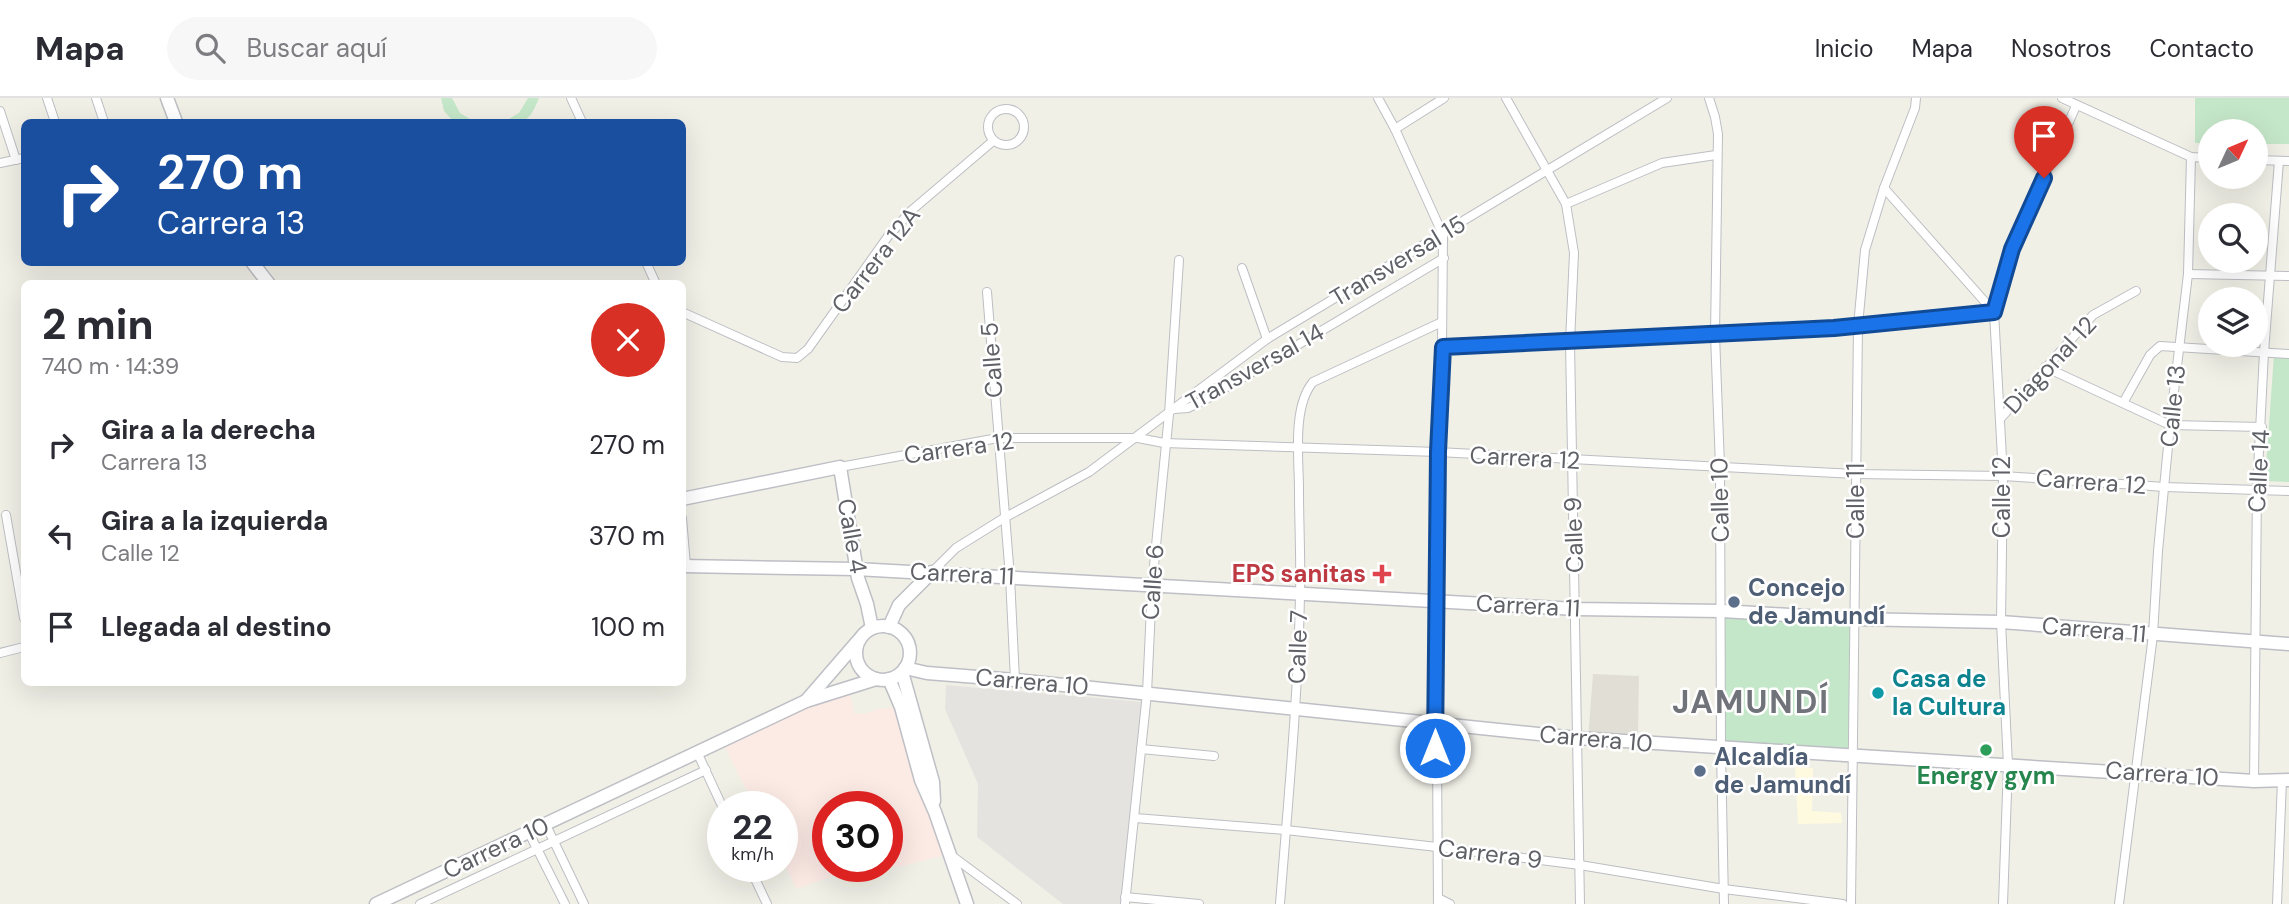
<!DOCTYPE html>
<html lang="es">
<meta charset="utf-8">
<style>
:root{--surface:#fff;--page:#f7f7f7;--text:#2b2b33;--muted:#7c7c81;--line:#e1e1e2}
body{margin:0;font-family:"DM Sans",sans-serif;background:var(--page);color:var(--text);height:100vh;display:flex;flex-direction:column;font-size:26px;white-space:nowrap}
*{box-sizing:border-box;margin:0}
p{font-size:23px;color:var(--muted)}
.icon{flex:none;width:38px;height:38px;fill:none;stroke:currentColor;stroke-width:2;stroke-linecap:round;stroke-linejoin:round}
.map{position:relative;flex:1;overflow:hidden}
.details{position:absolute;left:21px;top:182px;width:665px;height:406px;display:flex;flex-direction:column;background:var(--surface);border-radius:10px;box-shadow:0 7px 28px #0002}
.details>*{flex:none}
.guide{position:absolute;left:21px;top:21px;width:665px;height:147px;border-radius:10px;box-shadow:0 7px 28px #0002;background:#1a4fa0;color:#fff;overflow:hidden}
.needle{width:46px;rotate:46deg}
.fabs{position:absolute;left:2198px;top:21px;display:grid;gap:14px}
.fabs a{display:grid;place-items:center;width:70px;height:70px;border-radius:50%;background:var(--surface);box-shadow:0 7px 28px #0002;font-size:35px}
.speed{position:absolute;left:707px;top:693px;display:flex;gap:14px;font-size:35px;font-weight:700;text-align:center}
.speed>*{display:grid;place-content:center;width:91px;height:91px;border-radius:50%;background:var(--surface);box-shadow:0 7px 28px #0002;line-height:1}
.speed small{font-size:18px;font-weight:400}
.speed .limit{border:10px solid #d22;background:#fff;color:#111}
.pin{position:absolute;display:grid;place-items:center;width:60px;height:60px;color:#fff;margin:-72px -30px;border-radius:50% 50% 50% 0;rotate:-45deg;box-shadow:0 0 7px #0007}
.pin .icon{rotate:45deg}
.me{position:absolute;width:77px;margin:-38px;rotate:0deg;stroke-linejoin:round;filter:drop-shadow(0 0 5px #0008)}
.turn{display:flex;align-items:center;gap:24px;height:147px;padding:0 21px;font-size:32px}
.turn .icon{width:91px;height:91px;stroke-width:2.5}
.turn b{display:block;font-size:49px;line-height:60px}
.round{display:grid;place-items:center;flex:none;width:74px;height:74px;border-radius:37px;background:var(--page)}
.overview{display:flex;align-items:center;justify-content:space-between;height:119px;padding:0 21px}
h1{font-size:42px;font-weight:800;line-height:52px}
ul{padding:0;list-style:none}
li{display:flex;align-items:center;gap:21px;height:91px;padding:0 21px}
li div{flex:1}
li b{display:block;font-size:26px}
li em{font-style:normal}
header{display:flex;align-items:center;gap:42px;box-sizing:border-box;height:98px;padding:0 35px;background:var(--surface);border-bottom:2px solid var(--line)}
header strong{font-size:33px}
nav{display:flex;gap:38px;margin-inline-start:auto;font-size:24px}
.search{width:490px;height:63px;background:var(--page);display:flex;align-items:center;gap:18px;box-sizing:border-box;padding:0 24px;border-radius:38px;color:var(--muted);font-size:26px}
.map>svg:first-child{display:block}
.commercial{fill:#fefadf}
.industrial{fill:#e5e3df}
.education{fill:#e1dfd5}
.medical{fill:#fceae5;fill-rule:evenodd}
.green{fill:#c5e7c9}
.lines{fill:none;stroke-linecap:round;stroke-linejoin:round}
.street-casing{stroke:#bcbec3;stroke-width:10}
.secondary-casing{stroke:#bdbfc5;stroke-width:15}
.street{stroke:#fff;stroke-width:8}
.secondary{stroke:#fff;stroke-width:12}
.route-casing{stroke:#114b97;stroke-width:18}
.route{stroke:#1a73e8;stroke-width:12}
.health-dot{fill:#e0444e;stroke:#fff;stroke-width:2.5}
.service-dot{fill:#5c6f8a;stroke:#fff;stroke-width:2.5}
.culture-dot{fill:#0f9aa8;stroke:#fff;stroke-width:2.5}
.leisure-dot{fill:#2e9e5b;stroke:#fff;stroke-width:2.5}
.labels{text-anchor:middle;stroke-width:5;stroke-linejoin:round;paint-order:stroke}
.street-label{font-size:24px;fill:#5f6167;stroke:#fff}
.health-label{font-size:24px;font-weight:bold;fill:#be3a42;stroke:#fff;text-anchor:end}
.service-label{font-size:24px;font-weight:bold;fill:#4e5e75;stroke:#fff;text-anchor:start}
.culture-label{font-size:24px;font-weight:bold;fill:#0d838f;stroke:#fff;text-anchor:start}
.leisure-label{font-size:24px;font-weight:bold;fill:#27864d;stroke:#fff}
.district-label{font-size:32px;font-weight:bold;letter-spacing:2px;fill:#707379;stroke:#fff}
</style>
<header>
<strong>Mapa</strong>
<div class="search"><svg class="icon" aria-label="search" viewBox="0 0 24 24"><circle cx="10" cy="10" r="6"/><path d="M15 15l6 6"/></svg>Buscar aquí</div>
<nav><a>Inicio</a><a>Mapa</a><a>Nosotros</a><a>Contacto</a></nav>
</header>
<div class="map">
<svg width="2289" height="806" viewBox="0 0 2289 806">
<rect width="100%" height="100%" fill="#f1f0e7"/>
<!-- commercial -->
<polygon class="commercial" points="1795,669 1813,670 1812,713 1841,715 1842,725 1798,726"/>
<!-- industrial -->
<polygon class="industrial" points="946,587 1143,604 1126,806 1063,806 977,739 978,686 945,611"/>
<!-- education -->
<polygon class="education" points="1593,576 1639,578 1638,641 1588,641"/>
<!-- medical -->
<path class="medical" d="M849,590L854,615L864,616L878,611L901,609L949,756L898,769L854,770L797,791L782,762V709H755L722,643ZM828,709H887V768H828Z"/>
<!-- green -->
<g class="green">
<polygon points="441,0 452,0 460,15 475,24 453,23 444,13"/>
<path d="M528,0H539C530,22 527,25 504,24L519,15Z"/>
<polygon points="2195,0 2289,0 2289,46 2256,46 2256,33 2210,33 2210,45 2195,45"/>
<polygon points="2274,256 2289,258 2289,384 2265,383"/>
<polygon points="1722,513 1855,521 1852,657 1721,650"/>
</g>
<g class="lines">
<defs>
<g id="street">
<polyline points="47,0 55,24"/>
<polyline points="96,0 104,24"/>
<polyline points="571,0 582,24"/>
<polyline points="1378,0 1395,31 1443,137 1442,249 1436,502 1438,806"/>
<polyline points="1506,0 1566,106 1574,155 1570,244 1580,806"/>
<polyline points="1709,0 1715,19 1718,36 1715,237 1720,368 1721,650 1724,806"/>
<polyline points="2062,0 2191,59 2210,60"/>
<circle cx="1006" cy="29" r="18"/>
<polyline points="0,13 16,62"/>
<polyline points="1395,31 1444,0"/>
<polyline points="2256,62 2289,63"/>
<polyline points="0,65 24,60"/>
<polyline points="1884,90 1994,214"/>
<polyline points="1566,106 1662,65 1716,57"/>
<polyline points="646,164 656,186"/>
<polyline points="1242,170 1267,241"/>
<polyline points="2188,176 2289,178"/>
<polyline points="987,194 1010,479 1015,582"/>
<polyline points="682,214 782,259 797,260 808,251 889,137 912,112 993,43"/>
<path d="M1442,249C1627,242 1810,233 1994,214"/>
<polyline points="2045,269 2170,327 2262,329"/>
<polyline points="2123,305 2150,257 2160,248 2289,256"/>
<polyline points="1174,311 1188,310 1205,302 1444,160"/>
<polyline points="2000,321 2093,217 2136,193"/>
<polyline points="840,369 998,340 1138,340 1164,345 1438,354 1855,376 2003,378 2165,389 2289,393"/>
<polyline points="6,417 24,520"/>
<polyline points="682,420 686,468"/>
<polyline points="932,474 956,450 1004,420 1089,374 1267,241 1667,0"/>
<polyline points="0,555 24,549"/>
<polyline points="1141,651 1214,658"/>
<polyline points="697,654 723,710"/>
<polyline points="2254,683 2257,392 2264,254 2279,63"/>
<polyline points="1135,720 1286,732 1437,749 1580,767 1724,791 1843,806"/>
<polyline points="546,727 584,806"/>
<polyline points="529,735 565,806"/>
<polyline points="952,758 1017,806"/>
<polyline points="749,768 767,806"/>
<polyline points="1125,799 1199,806"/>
<polyline points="1438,800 1450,806"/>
<polyline points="420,806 706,672"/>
<polyline points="1125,806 1147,595 1152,488 1169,316 1179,162"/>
<path d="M1280,806C1288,704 1298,601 1300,498C1301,463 1299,427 1299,392C1299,361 1292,309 1313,284L1442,224"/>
<polyline points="1851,806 1858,228 1865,152 1884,90 1915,10 1916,0"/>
<polyline points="2003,806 2008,667 2001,524 2003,378 1994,214 2012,151 2076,8"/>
<polyline points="2119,806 2153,537 2158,453 2170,327 2188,176 2191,59"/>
<polyline points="2277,806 2282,682"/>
</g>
<g id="secondary">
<polyline points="167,0 176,24"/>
<polyline points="252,164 269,186"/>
<polyline points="682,401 840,369 858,480 867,506 872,530"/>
<polyline points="682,468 856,471 1576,511 1722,513 1855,521 2001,524 2289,546"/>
<circle cx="883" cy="555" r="27"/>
<polyline points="889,529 899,507 932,474"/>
<polyline points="905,570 927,575 1015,582 1577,640 2254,683 2289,682"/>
<polyline points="902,574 933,684 934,703"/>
<polyline points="889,581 901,609 921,682 935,714 967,806"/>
<polyline points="806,603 858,543"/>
<polyline points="376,806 806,603 876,581"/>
</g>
</defs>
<!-- street casing -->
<use href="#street" class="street-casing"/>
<!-- secondary casing -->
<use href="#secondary" class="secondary-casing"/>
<!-- street -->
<use href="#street" class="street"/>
<!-- secondary -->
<use href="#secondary" class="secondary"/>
</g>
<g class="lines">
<defs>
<polyline id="route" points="1435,650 1438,354 1443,249 1834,230 1994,214 2012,151 2044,80"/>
</defs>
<!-- route casing -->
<use href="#route" class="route-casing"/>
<!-- route -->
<use href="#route" class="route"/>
</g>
<!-- markers -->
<path class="health-dot" d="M1378.5 465.5h7v7h7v7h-7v7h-7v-7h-7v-7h7z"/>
<g class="service-dot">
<circle cx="1734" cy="504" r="7"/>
<circle cx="1700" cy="673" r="7"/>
</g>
<circle class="culture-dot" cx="1878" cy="595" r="7"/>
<circle class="leisure-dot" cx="1986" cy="652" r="7"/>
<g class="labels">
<!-- street labels -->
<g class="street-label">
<text transform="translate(876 162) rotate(-52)" y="8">Carrera 12A</text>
<text transform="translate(1398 163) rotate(-31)" y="8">Transversal 15</text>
<text transform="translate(992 262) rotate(-94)" y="8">Calle 5</text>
<text transform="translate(2050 267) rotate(-47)" y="8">Diagonal 12</text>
<text transform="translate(1255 269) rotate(-29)" y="8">Transversal 14</text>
<text transform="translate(2173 308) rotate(-84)" y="8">Calle 13</text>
<text transform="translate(959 350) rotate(-8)" y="8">Carrera 12</text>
<text transform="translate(1525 360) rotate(3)" y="8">Carrera 12</text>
<text transform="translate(2259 373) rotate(-87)" y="8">Calle 14</text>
<text transform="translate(2091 384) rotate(4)" y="8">Carrera 12</text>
<text transform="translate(2002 399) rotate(-90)" y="8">Calle 12</text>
<text transform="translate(1720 402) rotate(-91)" y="8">Calle 10</text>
<text transform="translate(1856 403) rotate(-90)" y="8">Calle 11</text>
<text transform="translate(1574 437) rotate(-92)" y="8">Calle 9</text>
<text transform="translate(852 438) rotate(80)" y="8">Calle 4</text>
<text transform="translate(962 476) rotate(3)" y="8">Carrera 11</text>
<text transform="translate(1153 484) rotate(-86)" y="8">Calle 6</text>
<text transform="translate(1528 508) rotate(3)" y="8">Carrera 11</text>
<text transform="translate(2094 532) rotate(5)" y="8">Carrera 11</text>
<text transform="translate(1298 549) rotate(-88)" y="8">Calle 7</text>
<text transform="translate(1032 584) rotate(5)" y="8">Carrera 10</text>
<text transform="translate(1596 641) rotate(5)" y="8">Carrera 10</text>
<text transform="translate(2162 676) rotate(4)" y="8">Carrera 10</text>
<text transform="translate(496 750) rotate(-25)" y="8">Carrera 10</text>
<text transform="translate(1490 756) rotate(7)" y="8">Carrera 9</text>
</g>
<!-- health labels -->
<g class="health-label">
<text x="1366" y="484">EPS sanitas</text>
</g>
<!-- service labels -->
<g class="service-label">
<text x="1748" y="498">Concejo<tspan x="1748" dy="28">de Jamundí</tspan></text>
<text x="1714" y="667">Alcaldía<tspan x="1714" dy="28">de Jamundí</tspan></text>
</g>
<!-- culture labels -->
<g class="culture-label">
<text x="1892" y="589">Casa de<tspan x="1892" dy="28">la Cultura</tspan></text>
</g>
<!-- leisure labels -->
<g class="leisure-label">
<text x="1986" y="686">Energy gym</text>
</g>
<!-- district labels -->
<g class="district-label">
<text x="1751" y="615">JAMUNDÍ</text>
</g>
</g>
</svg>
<div class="fabs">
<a><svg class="needle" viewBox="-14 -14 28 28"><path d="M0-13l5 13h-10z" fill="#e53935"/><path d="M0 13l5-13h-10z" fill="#7c7c81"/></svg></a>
<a><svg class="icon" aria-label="search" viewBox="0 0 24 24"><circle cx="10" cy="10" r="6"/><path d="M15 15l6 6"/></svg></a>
<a><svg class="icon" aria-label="layers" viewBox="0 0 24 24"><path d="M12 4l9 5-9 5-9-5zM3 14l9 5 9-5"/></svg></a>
</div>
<div class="speed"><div>22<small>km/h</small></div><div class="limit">30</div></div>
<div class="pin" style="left:2044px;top:80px;background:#d93025"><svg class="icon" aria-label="arrive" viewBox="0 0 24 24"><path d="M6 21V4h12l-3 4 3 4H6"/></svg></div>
<svg class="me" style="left:1435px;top:650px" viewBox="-20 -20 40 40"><circle r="17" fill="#1a73e8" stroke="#fff" stroke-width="3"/><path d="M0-11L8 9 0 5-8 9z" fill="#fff"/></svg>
<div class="guide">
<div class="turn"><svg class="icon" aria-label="right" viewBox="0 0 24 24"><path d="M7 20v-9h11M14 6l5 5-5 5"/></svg><div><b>270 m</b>Carrera 13</div></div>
</div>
<section class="details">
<div class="overview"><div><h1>2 min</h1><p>740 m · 14:39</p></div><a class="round" style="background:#d93025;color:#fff"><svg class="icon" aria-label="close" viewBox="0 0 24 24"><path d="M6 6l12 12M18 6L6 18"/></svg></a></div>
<ul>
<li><svg class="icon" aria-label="right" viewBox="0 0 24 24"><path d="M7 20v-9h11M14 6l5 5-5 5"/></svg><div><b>Gira a la derecha</b><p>Carrera 13</p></div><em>270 m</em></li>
<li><svg class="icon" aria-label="left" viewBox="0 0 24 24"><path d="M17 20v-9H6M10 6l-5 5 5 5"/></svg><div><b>Gira a la izquierda</b><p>Calle 12</p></div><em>370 m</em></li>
<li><svg class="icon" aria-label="arrive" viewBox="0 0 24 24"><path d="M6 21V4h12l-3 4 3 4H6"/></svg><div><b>Llegada al destino</b></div><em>100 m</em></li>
</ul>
</section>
</div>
